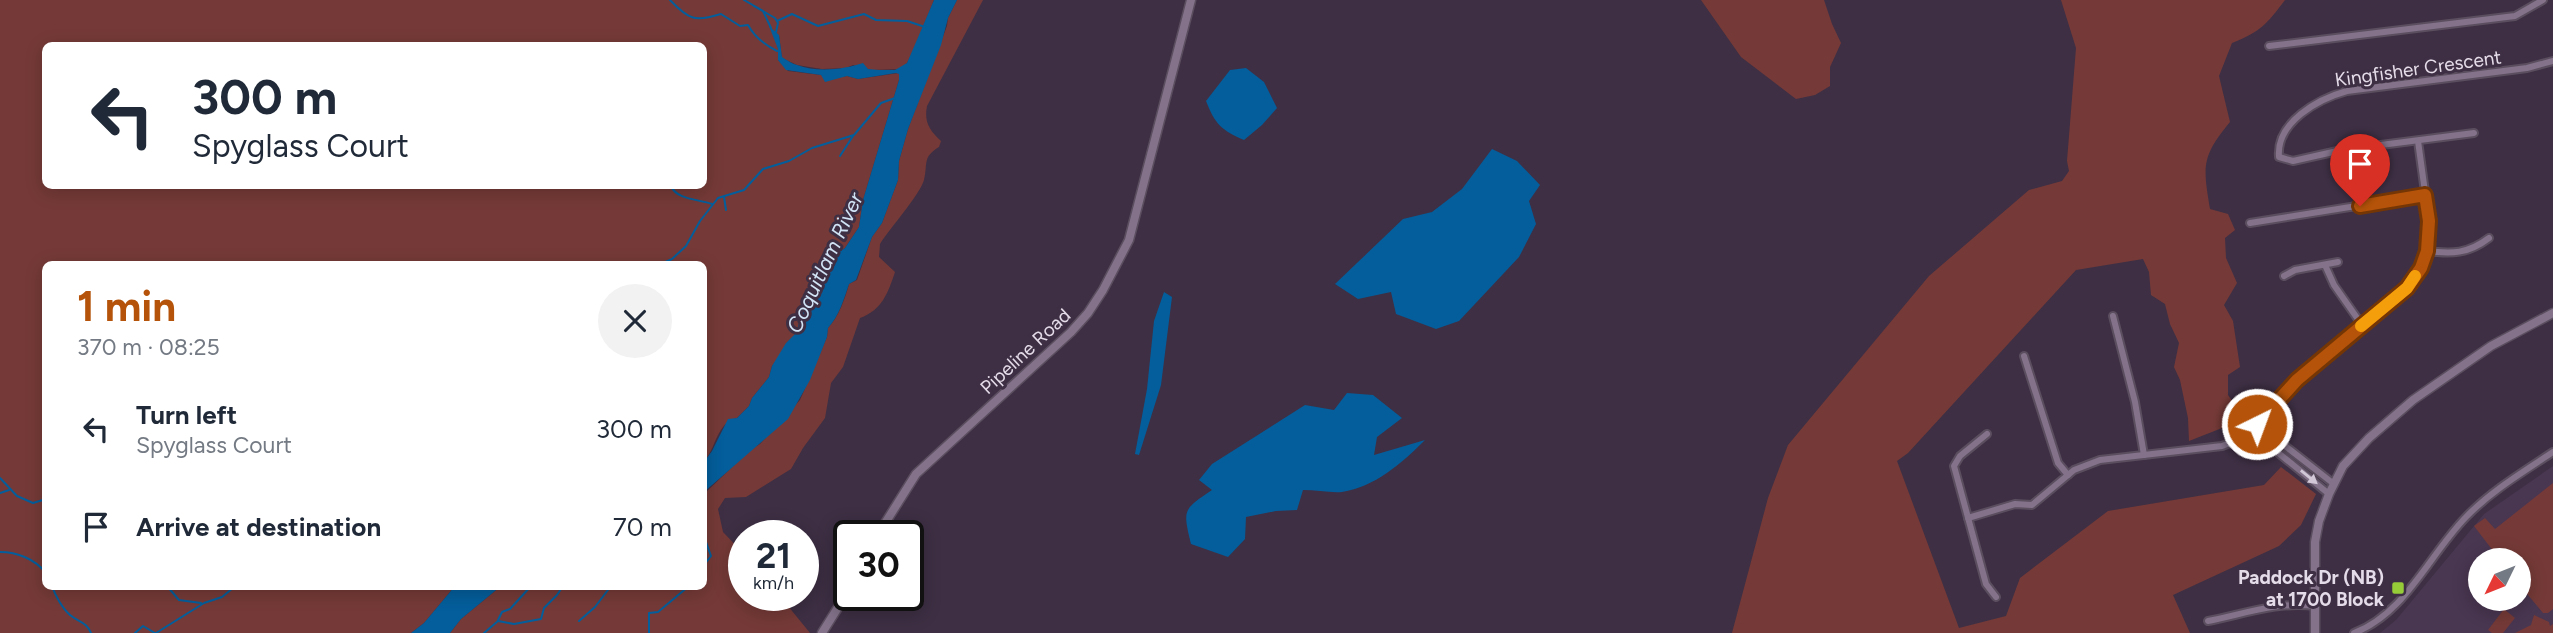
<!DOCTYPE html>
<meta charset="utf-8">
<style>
:root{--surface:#fff;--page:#f2f2f3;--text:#1f2937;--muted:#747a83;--accent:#b45309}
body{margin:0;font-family:Figtree,sans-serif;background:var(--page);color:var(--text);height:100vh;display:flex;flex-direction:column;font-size:26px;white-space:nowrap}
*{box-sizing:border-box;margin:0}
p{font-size:23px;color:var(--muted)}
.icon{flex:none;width:38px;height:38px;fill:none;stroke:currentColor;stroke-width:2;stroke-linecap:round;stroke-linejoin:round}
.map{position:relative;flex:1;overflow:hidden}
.drawer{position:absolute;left:42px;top:261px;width:665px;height:329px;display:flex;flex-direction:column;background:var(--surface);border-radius:10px;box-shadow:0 4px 18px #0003}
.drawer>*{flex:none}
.hud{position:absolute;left:42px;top:42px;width:665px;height:147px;border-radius:10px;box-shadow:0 4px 18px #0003;background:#fff;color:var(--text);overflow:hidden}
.needle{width:46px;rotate:227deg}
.fabs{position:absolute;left:2468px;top:548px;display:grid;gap:14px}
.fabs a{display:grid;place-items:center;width:63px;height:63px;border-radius:50%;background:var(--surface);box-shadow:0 4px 18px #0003;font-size:35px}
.speed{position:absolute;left:728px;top:520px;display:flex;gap:14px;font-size:35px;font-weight:700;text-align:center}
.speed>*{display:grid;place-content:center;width:91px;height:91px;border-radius:50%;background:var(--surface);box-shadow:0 4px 18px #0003;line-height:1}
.speed small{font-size:18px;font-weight:400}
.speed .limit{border:4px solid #111;border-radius:10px;background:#fff;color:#111}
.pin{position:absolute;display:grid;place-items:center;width:60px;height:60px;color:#fff;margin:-72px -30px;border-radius:50% 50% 50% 0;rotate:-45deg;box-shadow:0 0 7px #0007}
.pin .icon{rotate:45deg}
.me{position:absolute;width:77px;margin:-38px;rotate:42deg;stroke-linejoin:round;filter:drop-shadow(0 0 5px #0008)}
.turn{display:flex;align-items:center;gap:24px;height:147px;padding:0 35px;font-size:32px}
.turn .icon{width:91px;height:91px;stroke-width:2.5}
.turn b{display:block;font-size:49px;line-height:60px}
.round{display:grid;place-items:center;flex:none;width:74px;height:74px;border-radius:37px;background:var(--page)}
.head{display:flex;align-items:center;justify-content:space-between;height:119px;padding:0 35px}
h1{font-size:42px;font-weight:700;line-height:52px;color:var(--accent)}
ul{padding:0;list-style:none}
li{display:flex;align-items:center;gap:21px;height:98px;padding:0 35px}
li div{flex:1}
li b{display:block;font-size:26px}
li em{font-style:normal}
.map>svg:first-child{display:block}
.built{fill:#493651;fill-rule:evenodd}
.green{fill:#753a37;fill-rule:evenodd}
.water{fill:#045e9b}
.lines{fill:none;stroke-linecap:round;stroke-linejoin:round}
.stream{stroke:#045e9b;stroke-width:2}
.minor-casing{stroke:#5b4e5f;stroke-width:10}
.tertiary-casing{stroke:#5b4e5f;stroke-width:11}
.minor{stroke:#83728a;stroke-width:6}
.tertiary{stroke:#83728a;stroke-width:8}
.oneway{fill:#d1c7d6}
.route-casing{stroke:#753606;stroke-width:18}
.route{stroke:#b45309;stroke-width:12}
.slow{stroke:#f59e0b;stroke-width:12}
.poi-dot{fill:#97cc39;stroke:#3e2f44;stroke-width:2.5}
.labels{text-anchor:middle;stroke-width:6;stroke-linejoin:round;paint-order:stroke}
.street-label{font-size:19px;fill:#e5dce9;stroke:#3e2f44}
.poi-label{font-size:19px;font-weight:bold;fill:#e5dce9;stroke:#3e2f44;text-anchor:end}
.water-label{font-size:21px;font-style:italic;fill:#d1e3f5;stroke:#3e2f44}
</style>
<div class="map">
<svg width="2553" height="633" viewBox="0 0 2553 633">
<rect width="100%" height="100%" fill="#3e2f44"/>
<!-- built -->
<path class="built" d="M2553,466V633H2380L2396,620L2484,514ZM2480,560H2518V598H2480Z"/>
<!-- green -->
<g class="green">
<path d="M0,0H934L914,49L907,63L900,69L872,70L853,65L846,68L822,69L797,65L782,58L779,35L778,60L788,71L821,75L830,79L847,76L858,79L899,73V80L863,200L859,227L845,248L826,261L814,278L796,333L772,366L769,377L752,398L749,406L737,418C717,422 716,448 704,462V264H46V586H455L424,623L411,633H0ZM46,46H704V186H46Z"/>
<path d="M957,0H983L927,106C924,122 929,130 941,141L939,147C922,157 928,164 924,180C919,196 890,228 880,244L879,257L895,272C888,293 882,310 860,318L843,367L831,383L825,418L803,448L791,469L746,497L725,498L718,509L723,532L744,554V595H779L810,633H450L461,619L501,586H704V494L750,450L760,444L800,400L827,337L828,328C839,316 845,299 849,284L857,280L872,237L882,223L898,180L899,161L908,129L947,26L948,18Z"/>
<polygon points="1701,0 1824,0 1832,24 1841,43 1830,67 1830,86 1815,95 1796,99 1741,57"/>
<path d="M2061,0H2285C2267,24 2260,32 2232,43L2219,76L2230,122C2201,157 2203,166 2210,209L2228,214L2235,230L2225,238L2226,258L2237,283L2224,305L2233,321L2240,367L2228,375V395L2245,419L2189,441L2188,418L2180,380L2174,367L2179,343L2170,324L2165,304L2151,295L2149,272L2143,259L2076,270L1908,453L1897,461L1959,628L2006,616L2020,578L2108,511L2264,485L2281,467L2316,494L2301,525L2279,546L2173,595L2190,633H1732L1768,498L1788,445L1929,276L2029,190L2062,181L2069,171L2067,161L2076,48Z"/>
<polygon points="2553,483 2553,609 2548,613 2543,613 2518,583 2518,560 2500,560 2474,526 2485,518 2495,529"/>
<polygon points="2504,609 2515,618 2503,633 2492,633 2488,630"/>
<polygon points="2534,615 2549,622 2550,626 2553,624 2553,633 2515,633 2531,625"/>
</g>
<!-- water -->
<g class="water">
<path d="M934,0H957L948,18L941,45L908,129L899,161L898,180L882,223L872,237L856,280L849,284C844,299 839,316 828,328L827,337L810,380L788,419L704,492V462L712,451L728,419L737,418L749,406L752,398L769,377L772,366L786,343L796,333L814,278L826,261L845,248L859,227L863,200L899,80V74L896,73L858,79L847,76L825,82L821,75L786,70L778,60V49L769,26L779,35L782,57C787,60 792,64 797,65C818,73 845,69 863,63L868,69L879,70H895L907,63Z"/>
<path d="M1246,68L1264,82L1277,108L1262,125L1244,140C1221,130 1215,124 1206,101L1230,70Z"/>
<polygon points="1492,149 1517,161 1540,185 1529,201 1536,224 1519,257 1459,321 1436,329 1396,314 1391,292 1358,299 1335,284 1403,219 1432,212 1462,189"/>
<polygon points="1164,292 1172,297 1161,385 1139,455 1135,454 1147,389 1154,321"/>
<path d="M1347,393L1373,395L1402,418L1377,437L1374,455L1425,440C1402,463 1375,487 1342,492C1330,493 1316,490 1303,490L1297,510L1276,511L1246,517L1245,539L1228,557L1191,544C1183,510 1182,510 1212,490L1199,480L1212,464L1305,405L1334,410Z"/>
<polygon points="455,586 501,586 461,619 450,633 411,633 424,623"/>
</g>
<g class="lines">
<!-- stream -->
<g class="stream">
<path d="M670,0C689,20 695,22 721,14L740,26L748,25C754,36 765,45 777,51"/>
<polyline points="744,0 763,11 771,28"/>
<polyline points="754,6 775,18 778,23 776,32"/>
<polyline points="777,21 792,14 818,26 864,14 876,20 907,21 925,27"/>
<polyline points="840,156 853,136"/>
<path d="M671,186C677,200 698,199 712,204"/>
<polyline points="724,197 726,210"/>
<polyline points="661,264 672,259 686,246 700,221 718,198 744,190 763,169 789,161 812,148 854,135 881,103 895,98"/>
<polyline points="0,478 17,496 33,503 46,499"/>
<polyline points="0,493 9,490"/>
<polyline points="704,497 706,542 711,556 704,565"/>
<path d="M0,552C17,552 35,559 46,573"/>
<path d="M52,586C55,595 62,608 70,615C78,622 87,622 91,633"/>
<polyline points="167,586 179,600 201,603"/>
<polyline points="498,620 502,612 510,609 531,586"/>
<polyline points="579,621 595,607 611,586"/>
<polyline points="135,633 143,626 155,633"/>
<polyline points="156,633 204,603 222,597 233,588 241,586"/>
<polyline points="484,633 498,621 514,624 541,619 544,608 557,595 563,586"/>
<polyline points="649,633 649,613 658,612 689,586"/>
</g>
<defs>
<g id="minor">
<polyline points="2269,46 2515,16 2543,0"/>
<path d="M2474,133L2342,150L2293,161L2279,157C2276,122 2318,99 2347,91L2527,68L2553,61"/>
<polyline points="2250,223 2425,195"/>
<path d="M2426,251C2452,254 2468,254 2489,238"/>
<polyline points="2325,265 2334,285 2362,325"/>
<polyline points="2284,276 2295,270 2338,262"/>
<polyline points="2113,316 2135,402 2144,455"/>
<polyline points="2024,356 2058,463 2068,475"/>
<polyline points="2257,424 2334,484"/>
<polyline points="2250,430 2329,494"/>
<polyline points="1987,434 1960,456 1954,466 1986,584 1996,597"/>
<polyline points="1968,518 2015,504 2032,505 2074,470 2100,460 2222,446 2240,439 2250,430 2296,380 2407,288 2421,268 2426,251 2429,221 2418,141"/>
<path d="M2208,621C2244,614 2278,601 2315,606"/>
<path d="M2354,633C2405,614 2429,555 2466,517C2491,491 2523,472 2553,452"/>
</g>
<g id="tertiary">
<polyline points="877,536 916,474 1071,332 1088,313 1103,290 1129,240 1191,0"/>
<polyline points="822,633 849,590"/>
<polyline points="2315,633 2315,542 2319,521 2329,494 2343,466 2369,438 2413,400 2491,346 2553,313"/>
</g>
</defs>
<!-- minor casing -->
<use href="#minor" class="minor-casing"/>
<!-- tertiary casing -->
<use href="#tertiary" class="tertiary-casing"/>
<!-- minor -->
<use href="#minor" class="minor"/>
<!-- tertiary -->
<use href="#tertiary" class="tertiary"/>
</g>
<!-- one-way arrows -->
<defs><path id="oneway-solid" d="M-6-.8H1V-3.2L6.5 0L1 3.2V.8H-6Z" transform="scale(1.75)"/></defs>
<use class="oneway" href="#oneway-solid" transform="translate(2309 477) rotate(39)"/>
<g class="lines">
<defs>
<polyline id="route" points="2257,424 2297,380 2407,288 2421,268 2427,251 2429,221 2425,195 2360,206"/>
</defs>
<!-- route casing -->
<use href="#route" class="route-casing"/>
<!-- route -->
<use href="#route" class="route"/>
<!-- slow -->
<polyline class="slow" points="2361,326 2407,288 2415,276"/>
</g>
<!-- markers -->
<rect class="poi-dot" x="2391" y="581" width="14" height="14" rx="3.5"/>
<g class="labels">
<!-- street labels -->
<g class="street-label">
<text transform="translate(2418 68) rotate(-8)" y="7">Kingfisher Crescent</text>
<text transform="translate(1025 351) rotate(-43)" y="7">Pipeline Road</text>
</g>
<!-- poi labels -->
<g class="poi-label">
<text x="2384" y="584">Paddock Dr (NB)<tspan x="2384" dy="22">at 1700 Block</tspan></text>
</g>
<!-- water labels -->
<g class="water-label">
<text transform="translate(825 263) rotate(-65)" y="7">Coquitlam River</text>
</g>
</g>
</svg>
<div class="fabs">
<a><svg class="needle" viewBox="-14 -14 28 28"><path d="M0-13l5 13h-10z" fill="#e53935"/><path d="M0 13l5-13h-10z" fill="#747a83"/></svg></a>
</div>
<div class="speed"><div>21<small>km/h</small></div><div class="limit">30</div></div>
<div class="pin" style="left:2360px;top:206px;background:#d93025"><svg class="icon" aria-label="arrive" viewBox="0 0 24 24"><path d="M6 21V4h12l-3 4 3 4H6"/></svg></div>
<svg class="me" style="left:2257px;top:424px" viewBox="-20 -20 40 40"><circle r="17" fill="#b45309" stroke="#fff" stroke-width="3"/><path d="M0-11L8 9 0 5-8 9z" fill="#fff"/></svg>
<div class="hud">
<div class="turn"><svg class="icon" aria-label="left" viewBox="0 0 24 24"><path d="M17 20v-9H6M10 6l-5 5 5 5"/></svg><div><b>300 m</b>Spyglass Court</div></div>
</div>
<section class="drawer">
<div class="head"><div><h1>1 min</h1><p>370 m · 08:25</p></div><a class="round"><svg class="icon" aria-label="close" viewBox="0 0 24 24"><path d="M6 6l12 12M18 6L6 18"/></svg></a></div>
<ul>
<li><svg class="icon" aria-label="left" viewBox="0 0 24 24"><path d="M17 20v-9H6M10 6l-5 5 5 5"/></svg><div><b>Turn left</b><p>Spyglass Court</p></div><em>300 m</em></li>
<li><svg class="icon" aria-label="arrive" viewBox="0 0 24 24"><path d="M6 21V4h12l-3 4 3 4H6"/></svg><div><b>Arrive at destination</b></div><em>70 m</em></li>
</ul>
</section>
</div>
